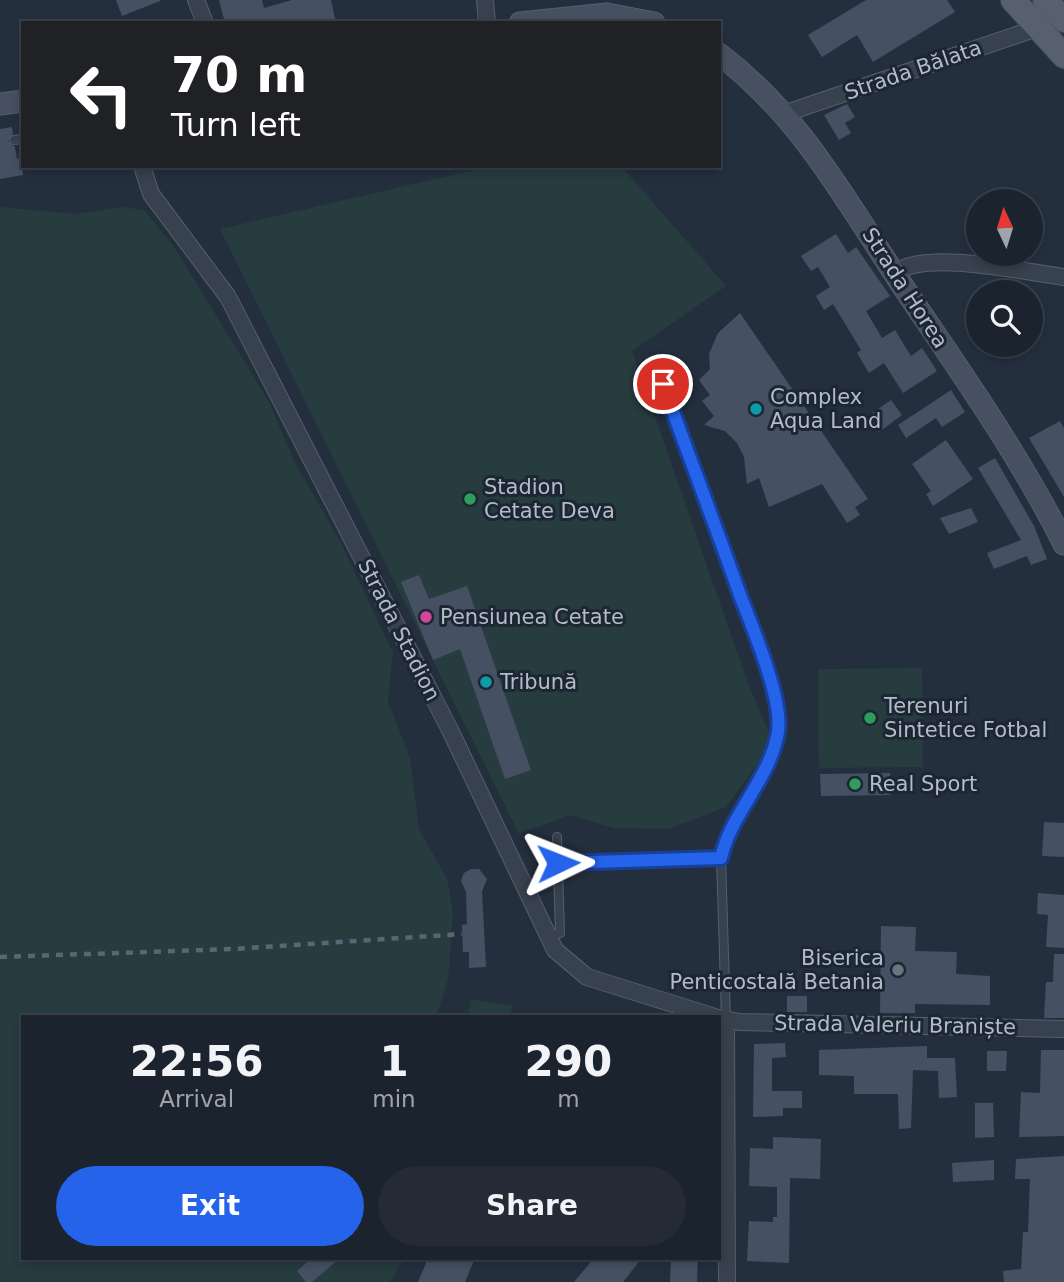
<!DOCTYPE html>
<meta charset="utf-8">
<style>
:root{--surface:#1b232e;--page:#242b36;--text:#f1f3f6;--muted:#a0a4aa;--line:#39404a;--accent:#2563eb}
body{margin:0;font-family:"DejaVu Sans",sans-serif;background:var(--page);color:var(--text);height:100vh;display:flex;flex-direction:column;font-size:26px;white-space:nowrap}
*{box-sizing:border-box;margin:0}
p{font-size:23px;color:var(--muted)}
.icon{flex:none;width:38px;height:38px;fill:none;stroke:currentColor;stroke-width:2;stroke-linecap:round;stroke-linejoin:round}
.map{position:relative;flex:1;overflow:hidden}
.drawer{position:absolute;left:21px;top:1015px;width:700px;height:245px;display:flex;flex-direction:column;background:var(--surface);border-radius:0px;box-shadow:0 4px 10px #0003,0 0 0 2px var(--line)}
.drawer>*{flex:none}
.guide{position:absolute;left:21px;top:21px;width:700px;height:147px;border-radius:0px;box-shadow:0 4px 10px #0003,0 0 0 2px var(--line);background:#202124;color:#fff;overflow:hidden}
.needle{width:46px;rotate:356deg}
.controls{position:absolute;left:966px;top:189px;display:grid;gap:14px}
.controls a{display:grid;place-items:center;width:77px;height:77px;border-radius:50%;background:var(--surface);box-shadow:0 4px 10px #0003,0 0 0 2px var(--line);font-size:35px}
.pin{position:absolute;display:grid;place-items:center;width:60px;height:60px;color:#fff;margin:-30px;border:4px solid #fff;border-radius:50%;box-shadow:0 2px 7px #0007}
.me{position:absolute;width:77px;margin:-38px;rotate:88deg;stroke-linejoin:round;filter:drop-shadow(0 0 5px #0008)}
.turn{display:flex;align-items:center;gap:24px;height:147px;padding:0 35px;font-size:32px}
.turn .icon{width:91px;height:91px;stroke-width:2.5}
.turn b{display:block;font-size:49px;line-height:60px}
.eta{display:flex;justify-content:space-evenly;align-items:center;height:119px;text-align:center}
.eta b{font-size:42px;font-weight:600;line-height:49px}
.button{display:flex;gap:14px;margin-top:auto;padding:14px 35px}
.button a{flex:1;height:80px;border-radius:42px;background:var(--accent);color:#fff;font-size:28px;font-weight:600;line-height:80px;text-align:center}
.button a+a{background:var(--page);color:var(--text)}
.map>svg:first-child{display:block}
.green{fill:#263c3f}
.building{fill:#455162}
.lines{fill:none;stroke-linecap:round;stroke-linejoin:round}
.lane-casing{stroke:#565f6c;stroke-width:10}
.street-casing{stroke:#565f6c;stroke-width:18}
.secondary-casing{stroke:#565f6c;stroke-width:23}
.primary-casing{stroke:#414a57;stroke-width:26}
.lane{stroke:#38414e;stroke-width:8}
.street{stroke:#38414e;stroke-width:16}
.secondary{stroke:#465061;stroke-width:21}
.primary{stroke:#56606e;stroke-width:24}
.rail{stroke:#5a6575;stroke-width:4.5;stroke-dasharray:7 7;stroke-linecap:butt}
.route-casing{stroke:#184099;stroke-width:18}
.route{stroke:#2563eb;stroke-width:12}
.culture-dot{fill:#0f9aa8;stroke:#1d2633;stroke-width:2.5}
.leisure-dot{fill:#2e9e5b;stroke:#1d2633;stroke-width:2.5}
.hotel-dot{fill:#d1479c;stroke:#1d2633;stroke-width:2.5}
.worship-dot{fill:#6b7280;stroke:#1d2633;stroke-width:2.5}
.labels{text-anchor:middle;stroke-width:6;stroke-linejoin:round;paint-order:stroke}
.street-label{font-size:21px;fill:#b4bcc9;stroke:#1d2633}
.poi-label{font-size:21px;fill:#b4bcc9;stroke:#1d2633;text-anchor:start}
</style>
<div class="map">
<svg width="1064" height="1282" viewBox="0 0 1064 1282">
<rect width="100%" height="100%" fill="#242f3e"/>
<!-- green -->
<g class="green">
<polygon points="491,166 621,166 726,286 632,351 749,686 773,742 726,807 668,829 614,828 569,815 519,834 220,229"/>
<polygon points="0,207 75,214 122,207 144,210 175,248 269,402 295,463 340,541 393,653 388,701 410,758 419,829 447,879 453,912 448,980 436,1017 23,1017 23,1258 405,1258 390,1282 0,1282"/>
<polygon points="922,668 923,767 819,768 818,669"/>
<polygon points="471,999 512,1006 510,1017 467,1017"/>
</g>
<!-- building -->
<g class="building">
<polygon points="116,0 160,0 160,1 122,16"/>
<polygon points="219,0 262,0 264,8 292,0 331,0 336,23 225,23"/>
<polygon points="866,0 947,0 955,12 873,62 857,35 822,57 808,35"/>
<polygon points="847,104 855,117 845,123 851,133 839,140 824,115"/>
<polygon points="12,127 13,134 8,141 15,147 17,159 21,158 23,175 0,179 0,129"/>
<polygon points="836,234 848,253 856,247 890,296 866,311 882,338 895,330 911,356 922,348 937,371 903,393 884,363 869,373 857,353 861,350 833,304 824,310 816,296 830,287 818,267 811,271 801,256"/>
<polygon points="740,313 868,499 855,507 860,515 847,523 822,484 769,507 759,478 747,484 744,457 737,443 725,431 704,425 714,416 702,401 710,395 699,380 710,369 709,354 718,333"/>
<polygon points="951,390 965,412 942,427 936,418 906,438 898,425"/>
<polygon points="891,400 902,415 879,432 868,416"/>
<polygon points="1060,421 1064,428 1064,497 1029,438"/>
<polygon points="946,440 973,479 933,506 926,494 931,491 912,464"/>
<polygon points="995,458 1034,526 1047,559 1031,565 1027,556 994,569 987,553 1021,540 978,468"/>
<polygon points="971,508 978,522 949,534 940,518"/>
<polygon points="419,575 429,599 467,586 531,770 505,779 460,649 433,660 401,582"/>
<polygon points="890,773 891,795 821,796 820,774"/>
<polygon points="1044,822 1064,823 1064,857 1042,856"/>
<polygon points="471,869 479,869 487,879 482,891 486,967 469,968 469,952 463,952 462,925 467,924 466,892 461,881 464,873"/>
<polygon points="1038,893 1064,895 1064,948 1046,947 1048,915 1037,914"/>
<polygon points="881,926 916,927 915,951 957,952 956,974 990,976 990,1005 915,1004 915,1013 880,1013"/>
<polygon points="1054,954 1064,954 1064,1018 1044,1018 1046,982 1053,982"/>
<rect x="787" y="996" width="20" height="16"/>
<polygon points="785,1043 786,1057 772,1058 772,1091 802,1091 802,1108 783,1108 783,1116 753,1117 754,1044"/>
<polygon points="927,1046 927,1058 955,1058 957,1097 939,1098 938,1071 913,1070 911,1128 899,1129 898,1094 854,1094 854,1076 819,1075 819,1050"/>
<polygon points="1041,1050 1064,1050 1064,1136 1019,1137 1021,1092 1040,1093"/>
<polygon points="987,1051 1007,1051 1006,1071 987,1071"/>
<polygon points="975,1103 993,1103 994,1137 975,1138"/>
<polygon points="773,1137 821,1139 820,1179 790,1178 789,1263 747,1261 749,1221 773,1222 773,1217 777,1217 777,1187 749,1186 750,1148 773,1149"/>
<polygon points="1064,1156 1064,1282 1004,1282 1003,1271 1021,1269 1023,1232 1028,1232 1030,1179 1015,1179 1016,1159"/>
<polygon points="994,1160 994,1180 953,1182 952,1163"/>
<polygon points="312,1258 340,1258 312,1282 306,1282 297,1271"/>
<polygon points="428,1258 475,1258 465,1282 418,1282"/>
<polygon points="594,1258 642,1258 623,1282 574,1282"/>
<polygon points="671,1258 698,1258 697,1282 670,1282"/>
</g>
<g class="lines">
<defs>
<g id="lane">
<polyline points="14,140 23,139"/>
<polyline points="656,364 759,646 780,716 774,748 725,838 721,858 726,1019"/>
<polyline points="557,863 721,858"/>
<polyline points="548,937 560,933 557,837"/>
</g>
<g id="street">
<polyline points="196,0 205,23"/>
<polyline points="485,0 487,23"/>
<polyline points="786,113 1040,27"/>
<polyline points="142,166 151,194 228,297 450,730 555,950 587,977 715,1017"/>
<path d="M895,273C926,249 1024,272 1064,277"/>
<polyline points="719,1018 739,1022 1064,1029"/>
<polyline points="726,1020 727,1282"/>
</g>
<g id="secondary">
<polyline points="520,23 607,14 654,23"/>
<path d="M719,54C801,116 844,198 900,282C957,367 1018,452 1064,544"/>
<polyline points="0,104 23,101"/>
</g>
<g id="primary">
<polyline points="1013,0 1064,56"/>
<polyline points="1045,0 1064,20"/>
</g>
</defs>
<!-- lane casing -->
<use href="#lane" class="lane-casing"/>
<!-- street casing -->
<use href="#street" class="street-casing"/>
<!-- secondary casing -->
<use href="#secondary" class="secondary-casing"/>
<!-- primary casing -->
<use href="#primary" class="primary-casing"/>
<!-- lane -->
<use href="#lane" class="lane"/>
<!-- street -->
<use href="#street" class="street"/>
<!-- secondary -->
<use href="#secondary" class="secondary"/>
<!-- primary -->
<use href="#primary" class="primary"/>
<!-- rail -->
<polyline class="rail" points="0,957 233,949 462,934"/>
</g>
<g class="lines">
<defs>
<path id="route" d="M558,863L721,858C731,813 770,779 778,732C783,699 753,629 740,595C715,524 688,454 663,384"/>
</defs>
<!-- route casing -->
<use href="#route" class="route-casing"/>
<!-- route -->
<use href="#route" class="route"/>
</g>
<!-- markers -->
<g class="culture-dot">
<circle cx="756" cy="409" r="7"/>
<circle cx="486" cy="682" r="7"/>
</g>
<g class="leisure-dot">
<circle cx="470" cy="499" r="7"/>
<circle cx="870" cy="718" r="7"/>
<circle cx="855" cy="784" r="7"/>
</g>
<circle class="hotel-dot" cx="426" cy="617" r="7"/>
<circle class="worship-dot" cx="898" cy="970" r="7"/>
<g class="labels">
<!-- street labels -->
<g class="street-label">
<text transform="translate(913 70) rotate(-19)" y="7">Strada Bălata</text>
<text transform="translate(905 288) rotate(57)" y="7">Strada Horea</text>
<text transform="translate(399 630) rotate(63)" y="7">Strada Stadion</text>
<text transform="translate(895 1025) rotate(1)" y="7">Strada Valeriu Braniște</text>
</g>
<!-- poi labels -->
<g class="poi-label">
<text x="770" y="404">Complex<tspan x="770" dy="24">Aqua Land</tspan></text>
<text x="484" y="494">Stadion<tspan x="484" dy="24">Cetate Deva</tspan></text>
<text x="440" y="624">Pensiunea Cetate</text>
<text x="500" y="689">Tribună</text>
<text x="884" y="713">Terenuri<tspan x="884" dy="24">Sintetice Fotbal</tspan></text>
<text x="869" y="791">Real Sport</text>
<text x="884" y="965" text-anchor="end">Biserica<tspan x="884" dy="24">Penticostală Betania</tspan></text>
</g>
</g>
</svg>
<div class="controls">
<a><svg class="needle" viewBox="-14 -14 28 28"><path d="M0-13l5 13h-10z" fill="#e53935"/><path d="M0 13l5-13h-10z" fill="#a0a4aa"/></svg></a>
<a><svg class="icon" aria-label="search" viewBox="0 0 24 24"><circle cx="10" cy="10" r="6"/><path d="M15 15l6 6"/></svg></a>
</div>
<div class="pin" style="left:663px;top:384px;background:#d93025"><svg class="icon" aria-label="arrive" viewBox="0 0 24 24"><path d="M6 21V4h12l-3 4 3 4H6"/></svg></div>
<svg class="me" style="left:558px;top:863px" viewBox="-20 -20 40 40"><path d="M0-17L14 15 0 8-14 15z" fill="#2563eb" stroke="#fff" stroke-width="4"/></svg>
<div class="guide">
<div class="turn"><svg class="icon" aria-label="left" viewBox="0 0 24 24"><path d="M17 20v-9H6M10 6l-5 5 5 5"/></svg><div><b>70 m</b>Turn left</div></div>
</div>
<section class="drawer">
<div class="eta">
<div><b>22:56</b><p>Arrival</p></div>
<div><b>1</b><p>min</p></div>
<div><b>290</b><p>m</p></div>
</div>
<div class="button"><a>Exit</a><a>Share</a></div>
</section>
</div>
